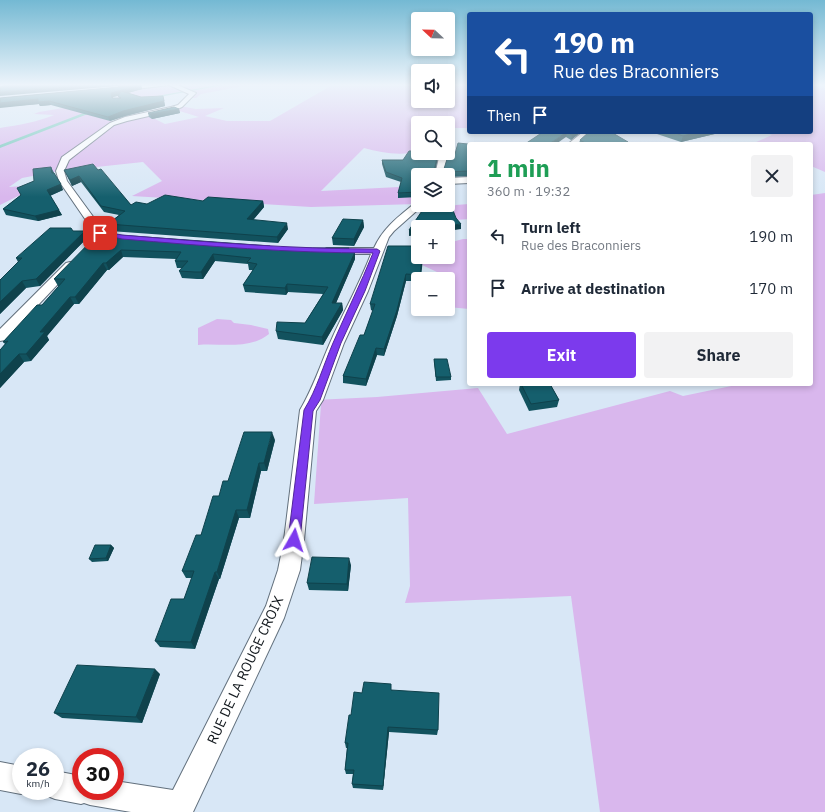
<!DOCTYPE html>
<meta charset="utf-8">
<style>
:root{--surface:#fff;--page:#f2f2f3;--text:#1f2937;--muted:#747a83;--accent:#7c3aed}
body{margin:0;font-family:"IBM Plex Sans",sans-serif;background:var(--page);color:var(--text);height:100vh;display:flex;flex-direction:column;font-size:15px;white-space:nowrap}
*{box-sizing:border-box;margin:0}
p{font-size:13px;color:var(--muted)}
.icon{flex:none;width:22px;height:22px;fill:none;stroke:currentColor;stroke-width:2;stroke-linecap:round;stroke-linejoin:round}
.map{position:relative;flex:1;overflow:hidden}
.side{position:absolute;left:467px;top:142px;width:346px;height:244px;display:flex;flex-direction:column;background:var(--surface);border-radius:4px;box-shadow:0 2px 6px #0003}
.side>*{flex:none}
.guide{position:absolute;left:467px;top:12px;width:346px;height:122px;border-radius:4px;box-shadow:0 2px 6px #0003;background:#1a4fa0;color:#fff;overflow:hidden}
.needle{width:26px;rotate:292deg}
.fabs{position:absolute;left:411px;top:12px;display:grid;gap:8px}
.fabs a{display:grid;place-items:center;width:44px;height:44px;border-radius:4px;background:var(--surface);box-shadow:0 2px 6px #0003;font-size:20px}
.speed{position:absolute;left:12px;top:748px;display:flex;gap:8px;font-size:20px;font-weight:700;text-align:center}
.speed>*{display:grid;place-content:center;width:52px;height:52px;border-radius:50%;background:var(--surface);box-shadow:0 2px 6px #0003;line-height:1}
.speed small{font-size:10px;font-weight:400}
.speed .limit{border:6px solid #d22;background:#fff;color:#111}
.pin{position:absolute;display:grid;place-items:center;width:34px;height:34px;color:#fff;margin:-17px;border-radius:8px;box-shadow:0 2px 6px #0006}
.me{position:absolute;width:44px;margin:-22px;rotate:6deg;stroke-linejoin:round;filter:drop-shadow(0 0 3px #0008)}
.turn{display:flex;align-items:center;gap:14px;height:84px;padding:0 20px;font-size:18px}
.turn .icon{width:52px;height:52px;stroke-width:2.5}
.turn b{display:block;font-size:28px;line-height:34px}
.then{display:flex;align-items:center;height:38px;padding:0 20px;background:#0003;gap:8px;font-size:15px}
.round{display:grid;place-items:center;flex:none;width:42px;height:42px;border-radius:4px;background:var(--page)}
.head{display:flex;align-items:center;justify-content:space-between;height:68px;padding:0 20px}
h1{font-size:24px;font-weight:700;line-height:30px;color:#1e9e55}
.cta{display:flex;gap:8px;margin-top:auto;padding:8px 20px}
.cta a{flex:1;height:46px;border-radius:4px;background:var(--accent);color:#fff;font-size:16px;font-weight:700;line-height:46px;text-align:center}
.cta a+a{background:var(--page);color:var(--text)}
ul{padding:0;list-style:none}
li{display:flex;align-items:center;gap:12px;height:52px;padding:0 20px}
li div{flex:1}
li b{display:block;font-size:15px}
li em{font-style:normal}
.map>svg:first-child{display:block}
.green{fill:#d9b7ed}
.water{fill:#66c1b3}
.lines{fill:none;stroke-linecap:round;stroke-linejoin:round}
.street-casing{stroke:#62707d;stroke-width:2}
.street{fill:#fff;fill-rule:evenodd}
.wall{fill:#12525e;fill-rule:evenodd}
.shaded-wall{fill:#0f424c}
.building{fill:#155f6d;stroke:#0f424c}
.route{fill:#7c3aed;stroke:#51269a}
.labels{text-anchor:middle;stroke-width:4;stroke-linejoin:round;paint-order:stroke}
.near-street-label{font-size:14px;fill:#13191e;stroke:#fff}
</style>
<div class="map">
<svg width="825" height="812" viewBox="0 0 825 812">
<rect width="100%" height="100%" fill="#d8e7f6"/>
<!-- green -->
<g class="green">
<path d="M170,84H222L103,107L79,117L86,114L114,122L147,115L165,124L199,117L173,109L180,106L196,109L224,108L205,116L227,121H270L334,84H418V101H448V84H469V128H449L448,132V123H418V143L410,153C394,155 379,152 364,148L321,191L418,186V204L311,207L132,196L162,181L143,162L59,171L22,178L9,187L23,186L30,190L0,205V128C19,125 37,122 54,115L34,114L39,112L118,99L115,90Z"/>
<polygon points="229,84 254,84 201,94 196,98 189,98 190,91"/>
<polygon points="811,85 825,88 825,172 811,166 811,144 752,144 772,135 764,132 811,132"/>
<polygon points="825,193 825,812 600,812 571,596 405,603 410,586 408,498 314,504 321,404 315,400 377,397 478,388 507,434 670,391 683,396 741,384 811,384 811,195"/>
<polygon points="469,204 469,219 456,220 445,210 456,205"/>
<polygon points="463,239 469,239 469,309 448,307 448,279 443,279 444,272 437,272 422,265 422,257 448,257 448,243"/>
<path d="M217,319L231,320L234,323L251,325L268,329L269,334C250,350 221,343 198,345V328Z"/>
</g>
<!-- water -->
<polygon class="water" points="222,84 229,84 132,102 93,112 0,148 0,145 86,112 125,102"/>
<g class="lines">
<defs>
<g id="street">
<polygon points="154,84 175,84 196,93 182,107 175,110 127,121 114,125 69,160 64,171 67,181 105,233 104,235 96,235 59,181 56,171 62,157 110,123 125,117 171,107 178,105 189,94 169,85 119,91 116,89 119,87"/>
<polygon points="448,126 453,128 451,134 448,134"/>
<polygon points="583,132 592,132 577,144 568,144"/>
<polygon points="440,153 448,153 443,175 435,175"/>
<polygon points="469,177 469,183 448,184 448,178"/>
<path d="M418,202V205H423L421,207L394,231L389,237L368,291L344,343L323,400L316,411L304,540L300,570L284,618L193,812H131L90,805L84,803L81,804L55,799L45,795L43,791H55V771L81,776V791H115V781L173,790L266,606L278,570L284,540L300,410C313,388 320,366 330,343C343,313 359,285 371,254H327L321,251L327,248H374C383,228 398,217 415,203Z"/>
<polygon points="70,262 74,263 76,265 74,267 5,340 0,341 0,329 66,263"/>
<polygon points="0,762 21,766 21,791 28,791 21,794 0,790"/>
</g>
</defs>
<!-- street casing -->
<use href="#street" class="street-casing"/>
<!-- street -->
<use href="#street" class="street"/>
</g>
<!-- wall -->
<g class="wall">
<path d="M141,85L142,89L128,93L141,97L164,100L165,106L125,116L110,121L51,105L40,106L39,104L1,107L0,98ZM118,96L119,98H113V97Z"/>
<polygon points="179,109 180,113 152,119 149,117 148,113"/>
<polygon points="543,132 581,132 571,140 566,137"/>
<polygon points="651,132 723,132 681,142"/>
<polygon points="580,140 628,142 627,144 579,144"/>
<polygon points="469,145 469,176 448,177 448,175 418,175 418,197 398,198 398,193 401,182 386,177 382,164 382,160 403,160 438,153 438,157 435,171 443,172 455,154"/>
<polygon points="51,167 63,190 50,196 62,215 38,221 6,215 3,209 21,195 17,188 34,181"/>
<polygon points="64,170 98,170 131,205 203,201 263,201 264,207 253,220 288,229 278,243 110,231 108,224 119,215 104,212 81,182 72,186"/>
<polygon points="363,220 364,227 354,246 333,245 332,238"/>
<polygon points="73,231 85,231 88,237 40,286 26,288 0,314 0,280 18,262 16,258"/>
<polygon points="118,235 271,248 349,251 355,259 336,303 342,303 343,310 323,345 278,339 276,331 305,323 323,294 288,292 286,295 245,292 243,285 253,270 249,270 248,264 215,261 203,279 197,279 182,278 179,271 182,268 177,268 175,261 176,259 123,257 109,270 107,270 79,304 74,304 47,336 49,340 31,361 24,362 0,388 0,350 5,344 3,342 42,305 59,286 58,286 54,279"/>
<polygon points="418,257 423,257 421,279 418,279 418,281 406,281 397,316 384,356 377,355 366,386 343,383 343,376 364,335 373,311 371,310 370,304"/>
<polygon points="434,359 451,377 451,380 436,381"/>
<polygon points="520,384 550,384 559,400 557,407 529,411 519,390"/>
<polygon points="275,440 267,471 261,471 250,518 239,518 220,579 219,579 195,649 160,647 155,641 184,599 192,578 186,578 182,571 201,535 219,496 228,481"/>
<polygon points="111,545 114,548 108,561 92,562 89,559"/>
<polygon points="351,565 348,591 309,590 307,583"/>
<polygon points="160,674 142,723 62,718 54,713"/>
<polygon points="392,690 438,730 437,735 389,732 383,790 353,788 352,784 353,774 346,774 345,770 347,748 346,748 345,743 351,715 362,693"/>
</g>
<!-- shaded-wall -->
<g class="shaded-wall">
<polygon points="95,84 141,84 0,96 0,92"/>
<polygon points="141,85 142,89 113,97 114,102 111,93"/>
<polygon points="163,96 165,106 125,116 110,121 108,117"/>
<polygon points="38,99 49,101 51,105 40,106 39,104 0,108 0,103"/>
<polygon points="179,109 180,113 152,119 150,114"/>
<polygon points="567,132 566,137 556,144 549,144"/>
<polygon points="576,132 581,132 571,140 572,135"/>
<polygon points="698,132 723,132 681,142 683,136"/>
<polygon points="628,142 627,144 598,144"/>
<polygon points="438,153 438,157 434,175 434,171"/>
<polygon points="79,176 81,182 72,186 70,180"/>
<polygon points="450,181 450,185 448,189 448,184"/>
<polygon points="61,184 63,190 49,196 47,190"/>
<polygon points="263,201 264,207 249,225 247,219"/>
<polygon points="59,210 62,215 38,221 35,216"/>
<polygon points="363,220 364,227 354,246 354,239"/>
<polygon points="287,223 288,229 278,243 277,237"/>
<polygon points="461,224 461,229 448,231 448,227 437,227"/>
<polygon points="418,229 418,235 409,236 409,230"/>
<polygon points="85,231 88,237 40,286 36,279"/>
<polygon points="121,250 123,257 109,270 106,263"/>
<polygon points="355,252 355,259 333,310 332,303"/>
<polygon points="213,254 215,261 203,279 201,272"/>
<polygon points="422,257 423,257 420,279 420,275"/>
<polygon points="103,263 107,270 79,304 75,297"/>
<polygon points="406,274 406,281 397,316 384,356 384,349"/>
<polygon points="22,281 26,288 0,314 0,302"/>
<polygon points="287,284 288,292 286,295 285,288"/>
<polygon points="70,297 74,304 47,336 49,340 31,361 26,354 40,332"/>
<polygon points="342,303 343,310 323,345 322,337"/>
<polygon points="376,348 377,355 366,386 366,379"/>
<polygon points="19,354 24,362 0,388 0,374"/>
<polygon points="272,432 275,440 267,471 264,463"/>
<polygon points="259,463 261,471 250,518 247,510"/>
<polygon points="236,510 239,518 220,579 217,572"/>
<polygon points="111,545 114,548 108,561 106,558"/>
<polygon points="349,558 351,565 348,591 347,584"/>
<polygon points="215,572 219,579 195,649 191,642"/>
<polygon points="155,669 160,674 142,723 136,717"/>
<polygon points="388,727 389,732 383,790 383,786"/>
</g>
<!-- building -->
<g class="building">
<polygon points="8,84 95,84 0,92 0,87"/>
<polygon points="141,85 111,93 112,98 121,98 118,96 121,91 141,97 163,96 164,101 123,111 108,117 49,101 38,102 38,99 0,103 0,98"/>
<polygon points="174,107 179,109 150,114 148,113"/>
<polygon points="543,132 576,132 572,135 567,132 549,144 525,144"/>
<polygon points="589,132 611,132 628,142 598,144 587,144 580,140"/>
<polygon points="673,132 698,132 683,136"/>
<polygon points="458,143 468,144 469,145 469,171 447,172 447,175 418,175 418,192 398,193 402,178 386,172 382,160 403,160 409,151 418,151 418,153 438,153 434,171 443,172 449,153 455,154"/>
<polygon points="93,164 98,170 101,169 131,205 136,202 147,204 165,195 203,201 208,197 263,201 247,219 287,223 277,237 108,224 125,211 101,206 79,176 70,180 64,170"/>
<polygon points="51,167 52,173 54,173 61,184 47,190 59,210 35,216 3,209 21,195 17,188 34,181 33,169"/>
<polygon points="448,198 456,218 461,224 437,227 418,227 418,229 409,230 426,205 448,205"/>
<polygon points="343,219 363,220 354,239 332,238"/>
<polygon points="50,228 71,228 73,231 85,231 36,279 22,281 0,302 0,280 22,258 16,258"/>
<polygon points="100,232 118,235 270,246 269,248 349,248 347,251 355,252 332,303 342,303 322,337 276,331 277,322 305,323 328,287 287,284 285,288 243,285 257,264 247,262 251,258 213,254 201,272 195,272 179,271 188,261 175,261 181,252 121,250 106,263 103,263 75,297 70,297 40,332 45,332 26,354 19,354 0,374 0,350 8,341 3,342 37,305 42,305 65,279 54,279"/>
<polygon points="388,246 418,246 418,257 422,257 420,275 406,274 397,310 384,349 376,348 366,379 343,376 360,335 364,335 375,304 370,304"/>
<polygon points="434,359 447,359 451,377 436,377"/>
<polygon points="521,384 550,384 559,400 531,404"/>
<polygon points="244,432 272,432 264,463 259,463 247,510 236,510 217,572 215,572 191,642 155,641 171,599 184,599 194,571 182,571 196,535 201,535 213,496 219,496 223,481 228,481"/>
<polygon points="95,545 111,545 106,558 89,559"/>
<polygon points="312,557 349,558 347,584 307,583"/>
<polygon points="77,665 155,669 136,717 54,713"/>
<polygon points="364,682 391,684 391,690 439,693 438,730 388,727 383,786 352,784 354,770 345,770 348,743 345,743 349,715 351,715 354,692 362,693"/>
</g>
<!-- sky -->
<linearGradient id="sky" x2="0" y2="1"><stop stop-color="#74b9d3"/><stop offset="0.43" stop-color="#edf4fb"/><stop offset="1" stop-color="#edf4fb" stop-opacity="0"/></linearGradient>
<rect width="825" height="197" fill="url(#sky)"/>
<!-- route -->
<path class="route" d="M100,231L122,235C207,242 291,249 377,249L380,251L365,291L341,343L320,400L313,411L300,540L298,544L294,545L290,544L288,540L304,410C317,389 323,366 333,343C346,313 361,283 373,253C289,253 206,246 122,239L98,234L97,233Z"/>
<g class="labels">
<!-- near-street labels -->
<g class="near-street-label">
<text transform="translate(245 670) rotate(-65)" y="5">RUE DE LA ROUGE CROIX</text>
</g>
</g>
</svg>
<div class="fabs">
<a><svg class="needle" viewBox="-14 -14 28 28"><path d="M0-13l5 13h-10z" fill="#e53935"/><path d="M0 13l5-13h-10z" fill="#747a83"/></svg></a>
<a><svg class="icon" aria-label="sound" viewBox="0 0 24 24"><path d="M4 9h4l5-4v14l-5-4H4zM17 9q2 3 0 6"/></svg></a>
<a><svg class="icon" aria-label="search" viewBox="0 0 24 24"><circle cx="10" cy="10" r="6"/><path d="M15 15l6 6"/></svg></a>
<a><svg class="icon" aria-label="layers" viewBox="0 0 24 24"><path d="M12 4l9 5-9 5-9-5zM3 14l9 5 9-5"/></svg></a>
<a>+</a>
<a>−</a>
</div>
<div class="speed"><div>26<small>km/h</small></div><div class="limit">30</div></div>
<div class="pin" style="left:100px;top:233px;background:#d93025"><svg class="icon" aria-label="arrive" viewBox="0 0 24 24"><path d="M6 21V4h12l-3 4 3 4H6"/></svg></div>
<svg class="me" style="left:294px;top:540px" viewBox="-20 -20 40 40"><path d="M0-17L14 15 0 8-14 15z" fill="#7c3aed" stroke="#fff" stroke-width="4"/></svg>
<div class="guide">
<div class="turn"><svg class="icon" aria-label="left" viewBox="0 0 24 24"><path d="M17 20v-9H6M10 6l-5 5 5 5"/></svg><div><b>190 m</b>Rue des Braconniers</div></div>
<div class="then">Then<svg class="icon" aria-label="arrive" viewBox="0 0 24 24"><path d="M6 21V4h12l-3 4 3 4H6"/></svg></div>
</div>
<section class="side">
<div class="head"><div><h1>1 min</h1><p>360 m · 19:32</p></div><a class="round"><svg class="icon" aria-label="close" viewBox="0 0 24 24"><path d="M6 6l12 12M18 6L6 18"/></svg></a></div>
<ul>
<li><svg class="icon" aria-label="left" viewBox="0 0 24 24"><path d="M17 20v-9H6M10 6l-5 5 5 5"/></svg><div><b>Turn left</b><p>Rue des Braconniers</p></div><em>190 m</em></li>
<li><svg class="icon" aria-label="arrive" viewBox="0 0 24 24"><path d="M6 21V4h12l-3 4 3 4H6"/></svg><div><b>Arrive at destination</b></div><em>170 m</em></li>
</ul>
<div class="cta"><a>Exit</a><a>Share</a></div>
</section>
</div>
